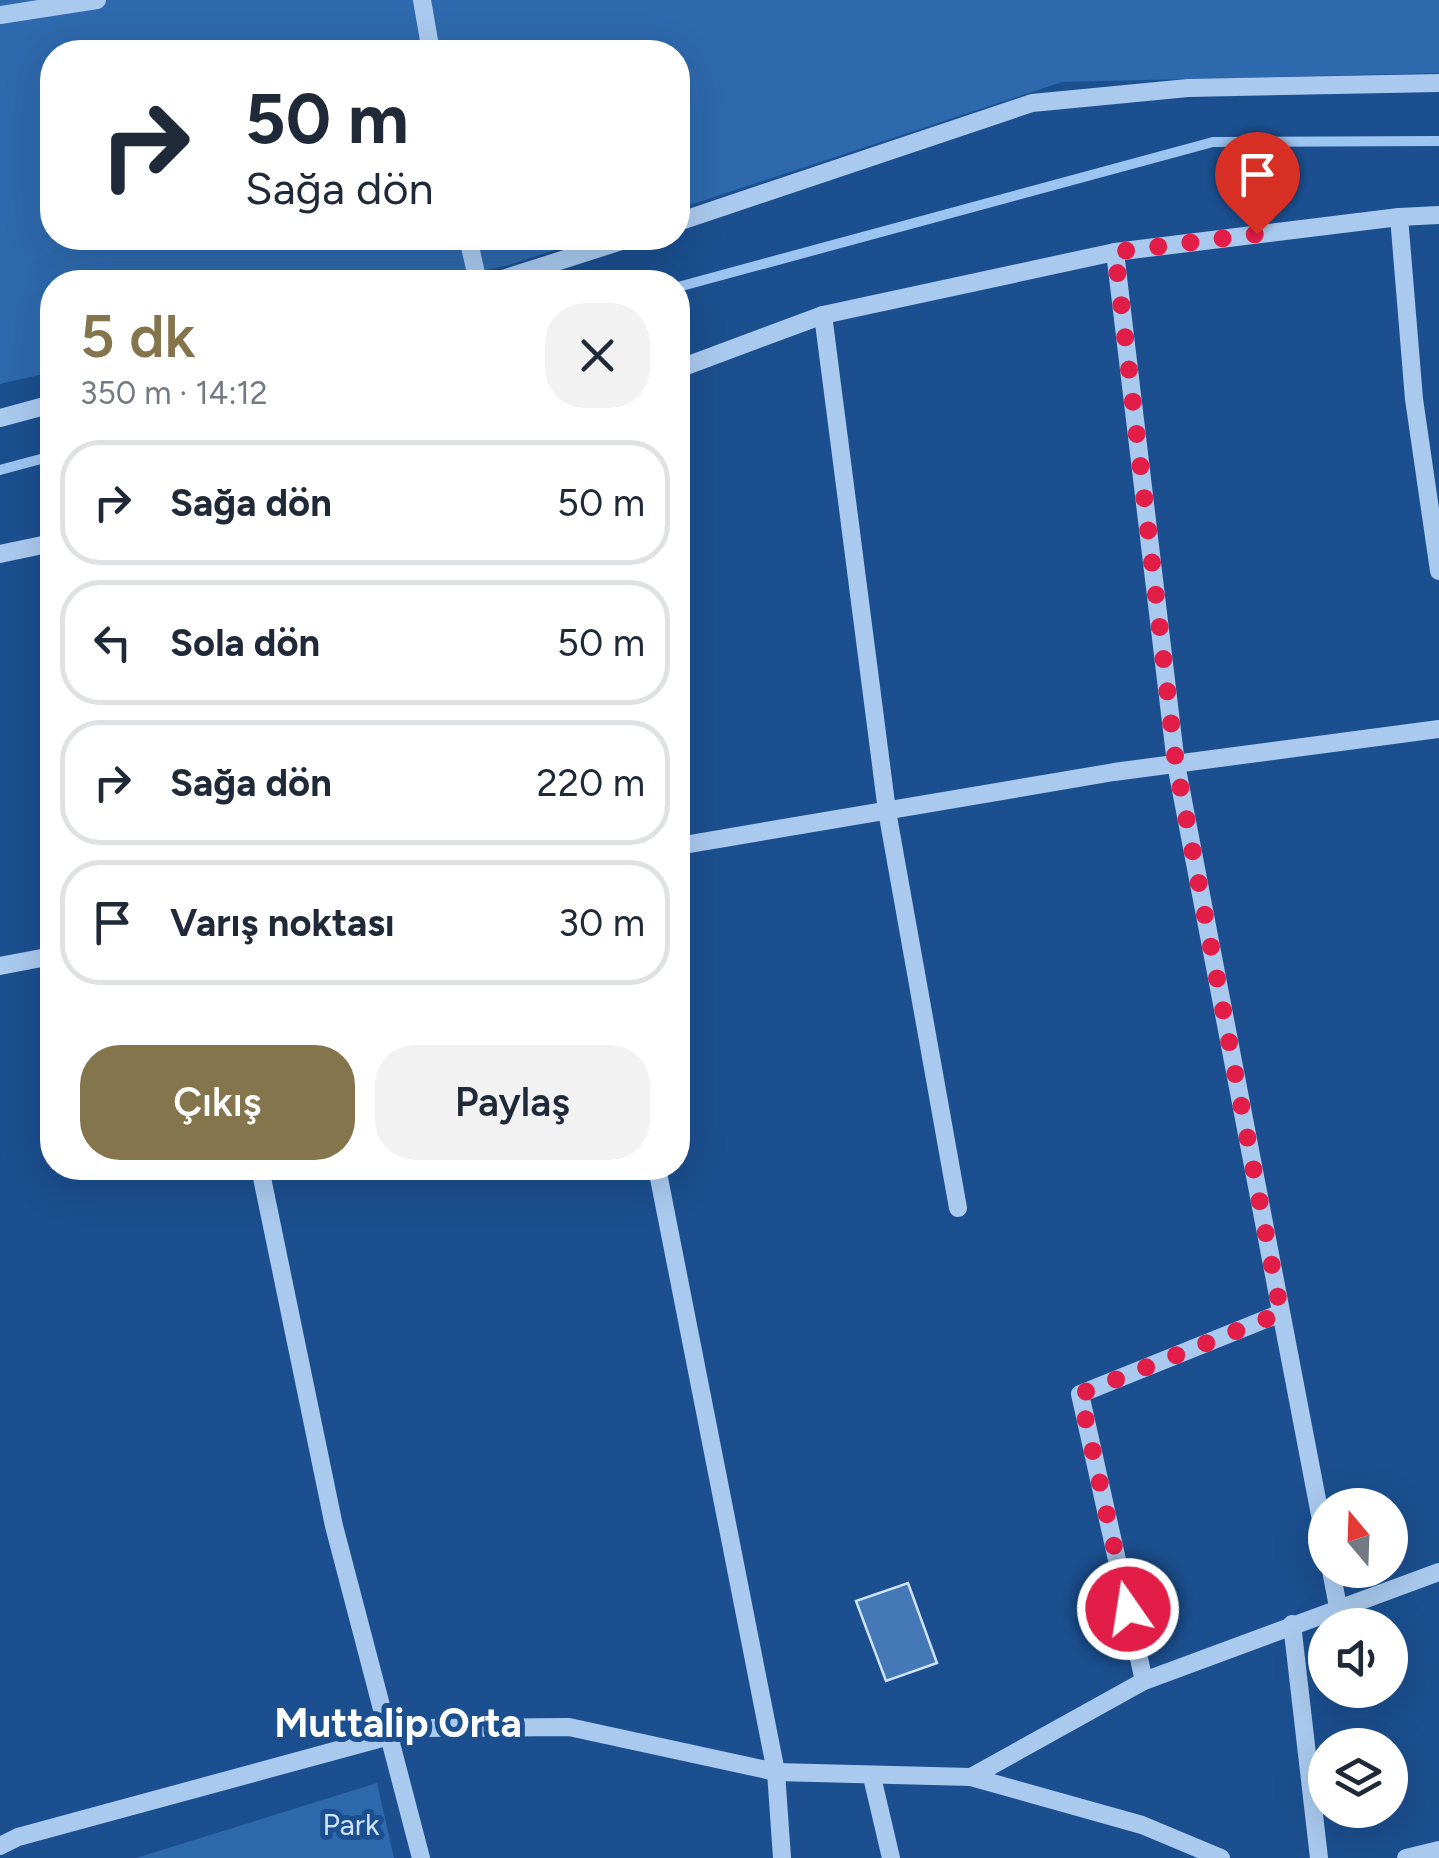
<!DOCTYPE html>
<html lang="tr">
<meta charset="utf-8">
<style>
:root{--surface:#fff;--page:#f2f2f3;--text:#1f2937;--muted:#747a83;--line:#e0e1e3;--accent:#84754c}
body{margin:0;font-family:Figtree,sans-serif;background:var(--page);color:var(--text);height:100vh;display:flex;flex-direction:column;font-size:38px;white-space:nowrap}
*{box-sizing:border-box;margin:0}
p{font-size:32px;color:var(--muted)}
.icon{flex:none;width:55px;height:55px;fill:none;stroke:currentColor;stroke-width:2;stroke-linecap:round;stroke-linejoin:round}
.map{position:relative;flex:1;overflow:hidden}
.side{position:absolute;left:40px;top:270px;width:650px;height:910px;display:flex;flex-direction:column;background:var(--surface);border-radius:40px;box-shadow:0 10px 40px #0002}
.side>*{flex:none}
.hud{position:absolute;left:40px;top:40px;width:650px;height:210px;border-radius:40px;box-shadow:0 10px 40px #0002;background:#fff;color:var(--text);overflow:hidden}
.needle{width:65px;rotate:341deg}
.controls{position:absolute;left:1308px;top:1488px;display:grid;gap:20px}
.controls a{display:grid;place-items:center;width:100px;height:100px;border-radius:50%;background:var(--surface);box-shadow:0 10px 40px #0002;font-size:50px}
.pin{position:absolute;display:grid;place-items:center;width:85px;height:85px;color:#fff;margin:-102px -42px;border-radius:50% 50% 50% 0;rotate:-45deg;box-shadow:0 0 10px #0007}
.pin .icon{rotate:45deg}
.me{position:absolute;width:110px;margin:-55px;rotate:347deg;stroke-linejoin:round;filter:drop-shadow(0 0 8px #0008)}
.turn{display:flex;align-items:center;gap:35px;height:210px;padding:0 40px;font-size:45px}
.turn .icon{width:130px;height:130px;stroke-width:2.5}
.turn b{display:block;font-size:70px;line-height:85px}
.round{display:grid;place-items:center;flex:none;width:105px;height:105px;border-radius:40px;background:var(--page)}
.overview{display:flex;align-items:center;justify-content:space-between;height:170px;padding:0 40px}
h1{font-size:60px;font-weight:600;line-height:75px;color:var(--accent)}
.action{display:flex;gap:20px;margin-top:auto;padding:20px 40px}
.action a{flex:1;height:115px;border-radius:40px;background:var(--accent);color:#fff;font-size:40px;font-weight:600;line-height:115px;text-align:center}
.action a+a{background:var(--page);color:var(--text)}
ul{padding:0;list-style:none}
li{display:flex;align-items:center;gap:30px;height:125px;margin:0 20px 15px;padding:0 20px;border:5px solid var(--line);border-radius:40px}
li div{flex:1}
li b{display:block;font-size:38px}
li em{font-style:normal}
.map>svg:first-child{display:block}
.green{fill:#2e69ad}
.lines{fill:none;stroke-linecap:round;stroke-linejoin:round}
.stream{stroke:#9cc4f0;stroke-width:10}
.building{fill:#4478b7;stroke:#cfe3fa;stroke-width:2.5}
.minor{stroke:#a9c9ee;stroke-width:18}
.route{stroke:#e11d48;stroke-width:18;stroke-dasharray:0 32.4}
.labels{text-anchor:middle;stroke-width:10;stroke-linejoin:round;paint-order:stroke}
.park-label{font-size:30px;fill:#cfe3fa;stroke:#1b4f8f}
.district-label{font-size:40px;font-weight:bold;fill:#fff;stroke:#1b4f8f}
</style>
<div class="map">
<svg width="1439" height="1858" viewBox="0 0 1439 1858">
<rect width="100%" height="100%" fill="#1b4f8f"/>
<!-- green -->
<g class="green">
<polygon points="0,0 1439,0 1439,73 1062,82 678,209 678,52 52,52 52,238 592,238 509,265 434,282 52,282 52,372 0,384"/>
<polygon points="377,1783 394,1858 136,1858"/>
</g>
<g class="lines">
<!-- stream -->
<g class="stream">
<polyline points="678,287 1213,142 1439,141"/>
<polyline points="0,470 52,456"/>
</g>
</g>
<!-- building -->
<polygon class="building" points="908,1583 937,1663 886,1681 856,1601"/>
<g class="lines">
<!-- minor -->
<g class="minor">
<polyline points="422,0 431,52"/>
<polyline points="0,15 97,0"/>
<polyline points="1399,217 1414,399 1439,571"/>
<polyline points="678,222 1032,103 1188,88 1439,83"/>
<polyline points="468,238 478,282"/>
<polyline points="1115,252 1176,764 1325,1541"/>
<polyline points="493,282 631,238"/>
<polyline points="823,315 887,811 958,1208"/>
<polyline points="678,369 823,315 1115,252 1399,217 1439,215"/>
<polyline points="0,418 52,404"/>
<polyline points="0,554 52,543"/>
<polyline points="678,846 1114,772 1439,729"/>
<polyline points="0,966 52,956"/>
<polyline points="260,1168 334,1526 421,1858"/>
<polyline points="657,1168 776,1772 782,1858"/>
<polyline points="1331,1570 1338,1607"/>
<polyline points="1292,1624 1319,1858"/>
<polyline points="1144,1681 1080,1394 1281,1313"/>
<polyline points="872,1777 891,1858"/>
<polyline points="971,1777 1142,1825 1221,1858"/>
<polyline points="0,1846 18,1837 419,1728 569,1727 776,1772 971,1777 1144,1681 1439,1572"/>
<polyline points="1406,1858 1439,1850"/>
</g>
</g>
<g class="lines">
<!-- route -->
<polyline class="route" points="1128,1609 1080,1394 1281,1313 1176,764 1115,252 1257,234"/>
</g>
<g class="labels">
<!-- park labels -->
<g class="park-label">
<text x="351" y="1835">Park</text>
</g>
<!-- district labels -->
<g class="district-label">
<text x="398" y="1737">Muttalip Orta</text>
</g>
</g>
</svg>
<div class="controls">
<a><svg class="needle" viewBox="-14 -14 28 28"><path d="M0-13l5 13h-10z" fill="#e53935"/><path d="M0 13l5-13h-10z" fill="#747a83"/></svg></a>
<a><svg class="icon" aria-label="sound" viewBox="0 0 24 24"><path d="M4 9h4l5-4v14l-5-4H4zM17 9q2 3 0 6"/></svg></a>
<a><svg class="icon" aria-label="layers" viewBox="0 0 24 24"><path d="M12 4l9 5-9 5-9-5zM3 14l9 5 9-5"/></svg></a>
</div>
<div class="pin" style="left:1257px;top:234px;background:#d93025"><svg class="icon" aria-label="arrive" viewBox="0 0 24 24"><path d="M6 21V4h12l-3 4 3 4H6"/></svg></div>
<svg class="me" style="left:1128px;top:1609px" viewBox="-20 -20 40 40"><circle r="17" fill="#e11d48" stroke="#fff" stroke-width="3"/><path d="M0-11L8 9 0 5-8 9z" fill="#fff"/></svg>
<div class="hud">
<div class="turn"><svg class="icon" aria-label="right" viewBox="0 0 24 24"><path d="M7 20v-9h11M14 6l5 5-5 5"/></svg><div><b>50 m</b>Sağa dön</div></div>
</div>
<section class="side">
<div class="overview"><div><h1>5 dk</h1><p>350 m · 14:12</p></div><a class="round"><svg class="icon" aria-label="close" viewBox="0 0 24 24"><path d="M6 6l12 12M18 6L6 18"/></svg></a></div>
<ul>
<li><svg class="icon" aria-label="right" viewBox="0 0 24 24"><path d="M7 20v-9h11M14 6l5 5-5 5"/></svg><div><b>Sağa dön</b></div><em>50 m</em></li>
<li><svg class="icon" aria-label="left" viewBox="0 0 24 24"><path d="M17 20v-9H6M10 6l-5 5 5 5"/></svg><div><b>Sola dön</b></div><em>50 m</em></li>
<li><svg class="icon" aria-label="right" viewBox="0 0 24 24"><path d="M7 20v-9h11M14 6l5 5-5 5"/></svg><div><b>Sağa dön</b></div><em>220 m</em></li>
<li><svg class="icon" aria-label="arrive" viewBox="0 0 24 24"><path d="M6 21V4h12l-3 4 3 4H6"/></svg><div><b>Varış noktası</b></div><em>30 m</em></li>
</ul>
<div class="action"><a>Çıkış</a><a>Paylaş</a></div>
</section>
</div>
